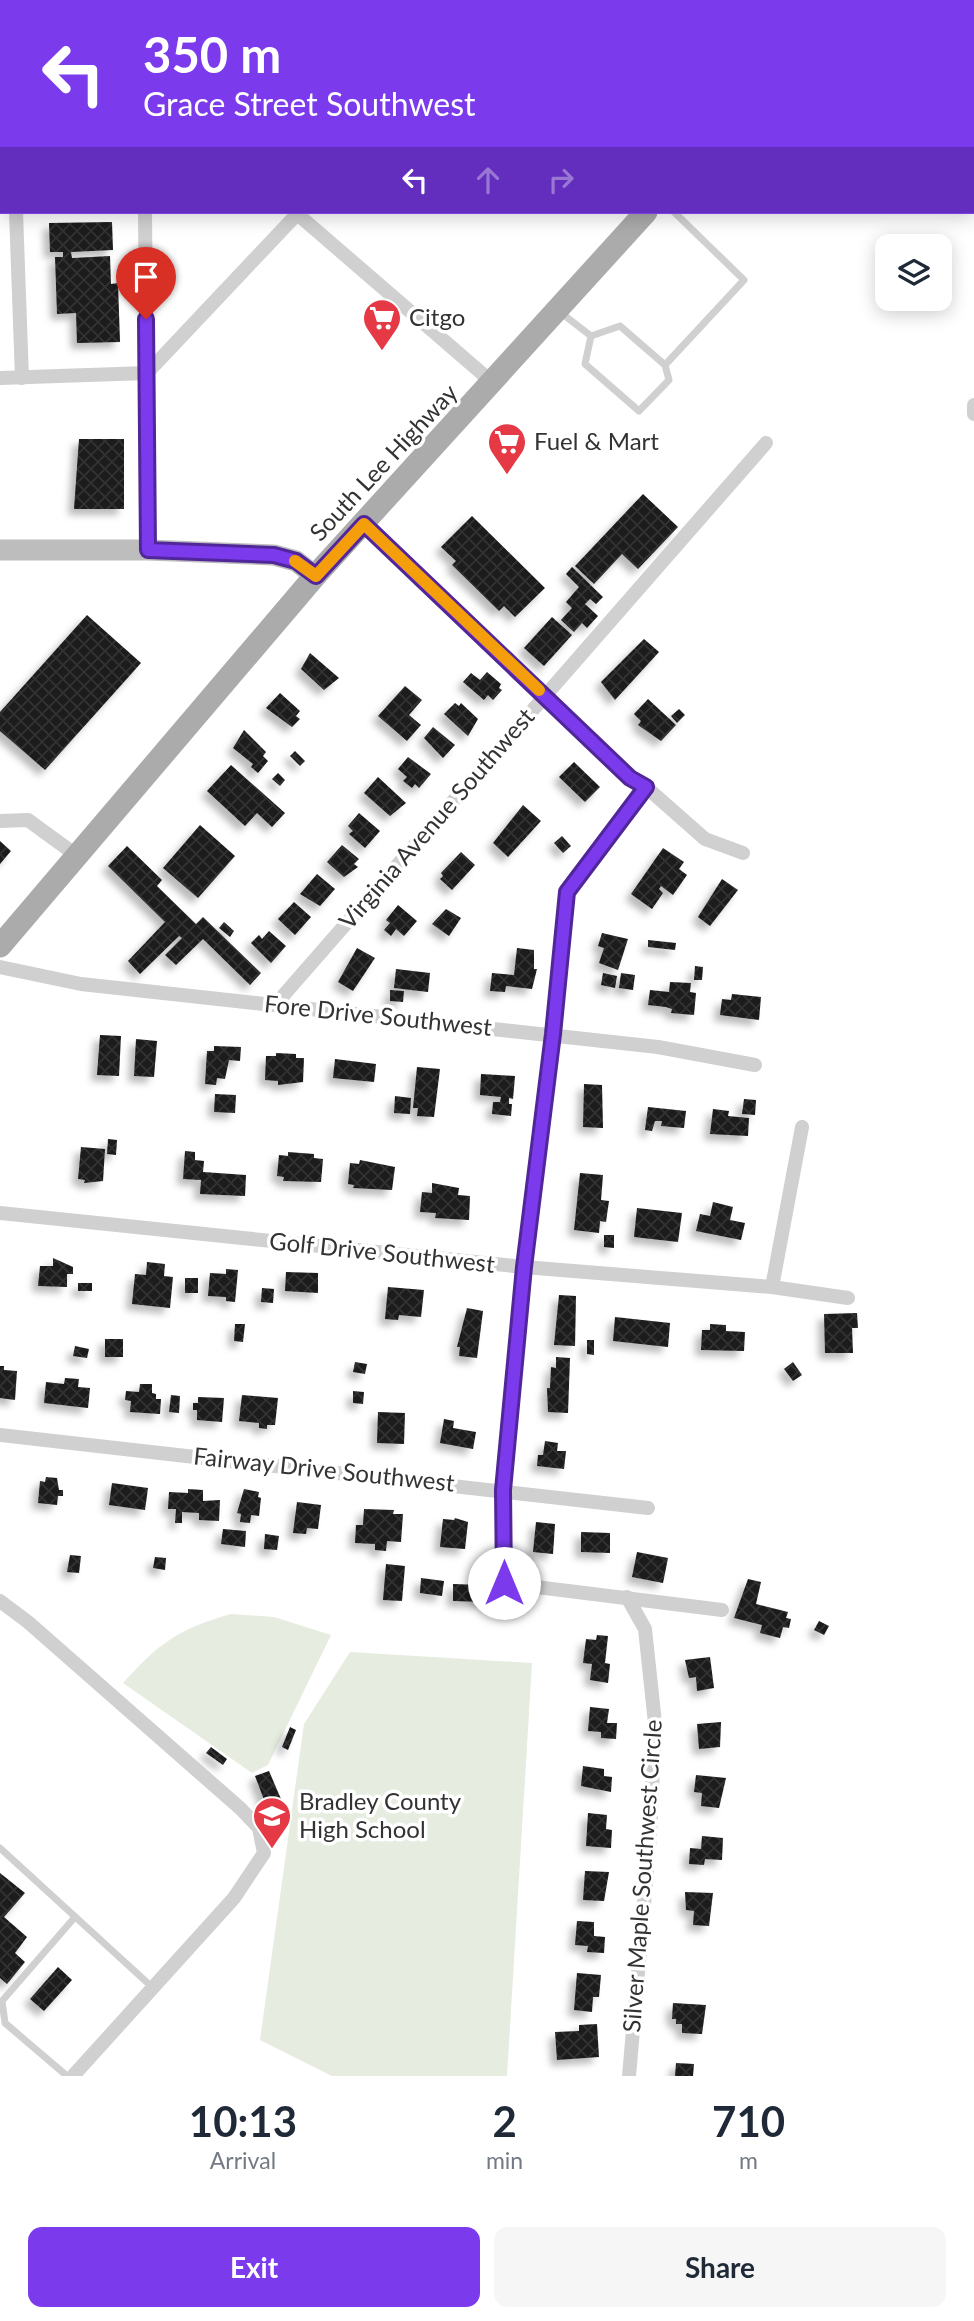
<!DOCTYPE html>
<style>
:root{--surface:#fff;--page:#f6f6f7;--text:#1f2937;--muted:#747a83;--accent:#7c3aed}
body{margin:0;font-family:Lato,sans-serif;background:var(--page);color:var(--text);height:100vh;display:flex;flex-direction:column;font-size:26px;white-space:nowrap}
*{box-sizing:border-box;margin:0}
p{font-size:23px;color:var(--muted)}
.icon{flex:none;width:38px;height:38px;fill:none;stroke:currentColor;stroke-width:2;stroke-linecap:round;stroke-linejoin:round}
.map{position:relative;height:2076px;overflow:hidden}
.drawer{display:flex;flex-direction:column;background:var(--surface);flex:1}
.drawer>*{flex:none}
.top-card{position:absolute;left:0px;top:0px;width:975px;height:214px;box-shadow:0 4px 18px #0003;background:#7c3aed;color:#fff;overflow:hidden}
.buttons{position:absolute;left:875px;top:234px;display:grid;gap:14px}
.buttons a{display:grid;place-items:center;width:77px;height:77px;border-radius:14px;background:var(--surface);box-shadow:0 4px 18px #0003;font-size:35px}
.pin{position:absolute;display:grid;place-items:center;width:60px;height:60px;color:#fff;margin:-72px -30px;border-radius:50% 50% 50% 0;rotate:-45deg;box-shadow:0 0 7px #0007}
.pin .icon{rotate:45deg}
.me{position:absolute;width:77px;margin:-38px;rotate:0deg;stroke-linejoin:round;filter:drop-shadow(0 0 5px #0008)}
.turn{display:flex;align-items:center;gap:24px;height:147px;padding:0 28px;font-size:32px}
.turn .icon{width:91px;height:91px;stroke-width:2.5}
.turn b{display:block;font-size:49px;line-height:60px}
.lanes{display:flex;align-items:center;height:66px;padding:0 28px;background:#0003;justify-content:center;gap:35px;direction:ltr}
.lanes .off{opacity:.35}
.eta{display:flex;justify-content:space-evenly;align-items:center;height:119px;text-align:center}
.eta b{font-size:42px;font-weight:700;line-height:49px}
.cta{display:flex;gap:14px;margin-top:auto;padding:14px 28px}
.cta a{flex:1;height:80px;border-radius:14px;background:var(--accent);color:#fff;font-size:28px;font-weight:700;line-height:80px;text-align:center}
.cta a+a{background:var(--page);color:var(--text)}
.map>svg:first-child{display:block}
.grass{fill:#e6ecdf}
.building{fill:url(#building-cross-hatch);filter:url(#shadow)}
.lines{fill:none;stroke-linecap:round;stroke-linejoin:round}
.lane{stroke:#d0d0d0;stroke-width:7}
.street{stroke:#d0d0d0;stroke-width:14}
.secondary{stroke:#bdbdbd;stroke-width:21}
.primary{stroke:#ababab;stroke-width:23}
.route-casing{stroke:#51269a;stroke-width:18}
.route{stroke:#7c3aed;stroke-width:12}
.slow{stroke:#f59e0b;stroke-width:12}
.labels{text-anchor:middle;stroke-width:7;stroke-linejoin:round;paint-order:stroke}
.poi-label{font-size:24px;fill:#333;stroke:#fff;text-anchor:start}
.street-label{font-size:24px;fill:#333;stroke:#fff}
</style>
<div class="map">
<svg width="974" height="2076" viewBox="0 0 974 2076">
<defs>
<pattern id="building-cross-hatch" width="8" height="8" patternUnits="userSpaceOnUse" patternTransform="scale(1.75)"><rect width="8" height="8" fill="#1a1a1a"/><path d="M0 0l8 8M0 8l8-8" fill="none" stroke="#333"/></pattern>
<filter id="shadow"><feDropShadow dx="-6" dy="6" stdDeviation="3.5" flood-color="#0004"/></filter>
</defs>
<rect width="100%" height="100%" fill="#fff"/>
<!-- grass -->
<g class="grass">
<path d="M231,1614L274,1617L331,1635L268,1765L252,1773L123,1683C159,1643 178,1629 231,1614Z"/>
<polygon points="350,1652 532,1663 507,2076 332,2076 260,2040 304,1724"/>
</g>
<!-- building -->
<g class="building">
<polygon points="112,222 113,250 71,252 72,258 110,256 111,284 118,283 120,342 77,343 76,313 57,314 55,257 63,257 63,252 50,252 49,223"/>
<polygon points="79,439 124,439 124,509 74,509"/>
<polygon points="643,494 678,527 638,569 622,554 594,584 575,566"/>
<polygon points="472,516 545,588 515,617 504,606 499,611 452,565 456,561 441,547"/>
<polygon points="572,567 603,597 596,604 590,599 585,604 598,616 587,628 582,623 574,632 561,620 572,608 566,602 579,587 566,574"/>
<polygon points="87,615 141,663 45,770 0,731 0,712"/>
<polygon points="552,617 572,635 544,666 524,648"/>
<polygon points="644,639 659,652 615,700 601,682"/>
<polygon points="310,653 339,678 324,690 301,669"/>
<polygon points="487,672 501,684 499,688 502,690 493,700 488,695 484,700 463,682 471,673 480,680"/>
<polygon points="405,686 422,700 409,715 421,725 407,741 378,716"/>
<polygon points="280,693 300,711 296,716 300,719 292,727 266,708"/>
<polygon points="648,699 676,725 661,741 638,725 641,721 634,714"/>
<polygon points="455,703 459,706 461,703 478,719 468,736 444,714"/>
<polygon points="679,709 685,715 677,723 671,716"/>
<polygon points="433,727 455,745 443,758 424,738"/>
<polygon points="244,730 266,752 263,756 268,761 258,773 251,767 253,764 233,748"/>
<polygon points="295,751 305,761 300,766 290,756"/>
<polygon points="408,757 431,774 419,788 415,784 412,788 403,781 407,777 398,769"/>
<polygon points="574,762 600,787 585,802 559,777"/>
<polygon points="231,765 285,813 272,827 257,813 245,826 207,791"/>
<polygon points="278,773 285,780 280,786 272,779"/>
<polygon points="378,777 406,803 390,816 364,793"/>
<polygon points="523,805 541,821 508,857 493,843"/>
<polygon points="359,813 380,831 365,848 349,834 353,831 348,826"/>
<polygon points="200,825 235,856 198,898 163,868"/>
<polygon points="562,836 571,846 563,853 554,843"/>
<polygon points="0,841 11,851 0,864"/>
<polygon points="342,845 359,859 354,864 358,867 344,877 327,862"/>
<polygon points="127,846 162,880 157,886 196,924 203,917 261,973 250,985 203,939 176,965 165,955 182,938 179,936 140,974 128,961 165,922 108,866"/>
<polygon points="663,848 684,862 679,869 687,875 673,895 661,886 659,889 663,893 652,909 631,894"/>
<polygon points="461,852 475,865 452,890 440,879 443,876 441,873"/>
<polygon points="317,874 335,889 320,906 300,894"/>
<polygon points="722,879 738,890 710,926 698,917"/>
<polygon points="294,902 311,917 295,935 278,919"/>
<polygon points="398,905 417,921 404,936 396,929 391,936 384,930 390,923 386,920"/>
<polygon points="446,909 461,918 449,936 432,924"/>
<polygon points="224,922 234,931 230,937 219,928"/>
<polygon points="269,931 286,946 271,963 251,943 259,935 262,939"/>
<polygon points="602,933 628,939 618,970 599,963 604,948 598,946"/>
<polygon points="648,940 676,943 675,950 648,947"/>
<polygon points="357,948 375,958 353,991 338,982"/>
<polygon points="517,948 534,950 534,969 537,969 532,989 506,986 505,992 490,991 492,973 514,975"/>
<polygon points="695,966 703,967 702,980 694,980"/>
<polygon points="396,969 430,973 428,992 394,988"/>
<polygon points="603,973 617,976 615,988 601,985"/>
<polygon points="621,973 635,975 633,990 619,988"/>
<polygon points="670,982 691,983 690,992 696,993 694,1015 671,1013 672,1009 666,1007 648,1005 650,990 669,992"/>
<polygon points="390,990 404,991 403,1002 390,1001"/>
<polygon points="732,994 761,997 759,1020 720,1015 722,999 731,1000"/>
<polygon points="100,1035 121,1036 119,1076 97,1075"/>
<polygon points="136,1039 157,1041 154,1077 134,1076"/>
<polygon points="214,1046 241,1047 240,1061 229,1060 225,1079 217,1078 216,1085 205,1084 207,1051 214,1051"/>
<polygon points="276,1053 296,1054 296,1058 304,1058 303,1082 278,1085 278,1081 265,1080 266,1056 276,1056"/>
<polygon points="335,1059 376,1064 374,1082 333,1078"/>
<polygon points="417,1067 440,1069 434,1117 417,1116 418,1108 413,1108"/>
<polygon points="481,1074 515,1076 513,1099 509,1098 509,1104 512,1104 511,1116 492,1114 493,1102 500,1102 501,1097 480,1095"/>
<polygon points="584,1084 602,1085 603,1128 583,1127"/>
<polygon points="215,1094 236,1095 235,1113 214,1112"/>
<polygon points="395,1096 411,1098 410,1114 394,1113"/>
<polygon points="744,1099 756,1100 755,1115 742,1114"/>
<polygon points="648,1107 686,1111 684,1128 661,1126 662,1121 655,1121 652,1131 645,1130"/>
<polygon points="713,1109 729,1111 728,1116 749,1118 748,1136 710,1134"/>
<polygon points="108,1139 117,1140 116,1155 107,1154"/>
<polygon points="81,1147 105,1149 103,1181 84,1183 85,1180 78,1179"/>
<polygon points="185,1151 195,1152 195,1160 204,1161 203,1172 246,1175 245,1196 200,1194 201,1180 183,1179"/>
<polygon points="288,1152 314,1154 314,1158 323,1159 321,1182 283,1181 284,1177 277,1176 279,1155 288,1156"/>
<polygon points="360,1160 395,1167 392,1190 353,1188 354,1185 348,1184 350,1163 359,1164"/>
<polygon points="580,1173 603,1175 601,1200 609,1201 606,1222 600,1221 599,1233 574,1230"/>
<polygon points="432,1183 459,1188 458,1195 470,1196 469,1220 435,1218 436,1213 420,1212 422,1192 432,1193"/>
<polygon points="713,1202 733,1207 730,1220 745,1223 741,1240 696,1231 700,1214 710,1216"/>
<polygon points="637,1208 682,1213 678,1242 634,1237"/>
<polygon points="604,1235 614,1235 614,1248 604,1247"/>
<polygon points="53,1258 73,1267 73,1274 67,1274 67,1287 38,1286 40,1266 53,1266"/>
<polygon points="147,1262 165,1264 164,1276 173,1277 170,1308 132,1304 135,1274 146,1275"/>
<polygon points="226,1269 238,1270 235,1302 226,1301 226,1297 208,1296 210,1273 226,1274"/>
<polygon points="286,1272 318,1273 318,1293 285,1291"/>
<rect x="185" y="1278" width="13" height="15"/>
<rect x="78" y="1283" width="14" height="8"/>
<polygon points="388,1287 424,1290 421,1317 399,1315 398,1320 385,1319"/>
<polygon points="262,1288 274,1289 273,1303 261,1302"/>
<polygon points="559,1295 576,1296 575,1346 554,1345"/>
<polygon points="467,1308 483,1311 477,1358 459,1356 460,1347 457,1347"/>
<polygon points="857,1313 858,1328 852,1328 853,1353 825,1353 824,1314"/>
<polygon points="615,1317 670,1323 668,1347 613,1341"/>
<polygon points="235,1324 245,1324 243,1342 234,1341"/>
<polygon points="710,1324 726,1325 726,1331 745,1332 744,1351 701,1350 702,1330 710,1330"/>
<rect x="105" y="1339" width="18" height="18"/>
<polygon points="587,1340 594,1340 594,1355 587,1354"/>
<polygon points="75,1346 89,1349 87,1358 73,1356"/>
<polygon points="556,1357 570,1358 568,1413 548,1412 547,1388 550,1388 551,1367 556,1368"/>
<polygon points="355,1362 367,1364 365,1374 353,1372"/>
<polygon points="793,1362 802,1375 793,1381 784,1369"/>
<polygon points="0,1366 4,1366 4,1370 17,1371 15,1400 0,1398"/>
<polygon points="65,1378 79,1379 78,1387 90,1388 88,1408 44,1403 46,1382 64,1384"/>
<polygon points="140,1384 152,1384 152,1393 156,1394 156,1399 161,1399 160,1414 130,1412 131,1401 125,1400 126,1391 139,1392"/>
<polygon points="353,1391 364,1392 363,1404 353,1403"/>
<polygon points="171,1395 180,1396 179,1413 169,1412"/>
<polygon points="242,1395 278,1398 275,1425 267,1425 267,1429 259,1428 259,1423 239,1421"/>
<polygon points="198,1397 224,1398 222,1422 197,1420 197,1410 193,1410 193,1403 198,1403"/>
<polygon points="378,1412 405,1413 404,1444 377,1443"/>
<polygon points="444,1419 454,1421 453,1428 476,1432 473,1449 440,1443"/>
<polygon points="545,1441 558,1443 557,1451 566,1451 564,1469 537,1466 538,1455 543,1455"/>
<polygon points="46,1477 57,1478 59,1490 63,1490 63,1496 58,1496 57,1505 38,1503 40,1481 45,1482"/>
<polygon points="112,1483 148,1488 145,1510 109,1505"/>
<polygon points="188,1489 203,1490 203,1501 220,1500 219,1521 199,1520 199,1513 182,1512 182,1523 175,1523 176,1509 168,1509 169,1492 188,1493"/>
<polygon points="244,1489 259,1492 258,1497 261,1498 259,1516 251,1515 250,1523 240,1522 241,1514 237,1513"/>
<polygon points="297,1502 321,1505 318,1529 307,1528 306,1534 293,1533"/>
<polygon points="364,1509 394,1510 393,1514 403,1514 401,1542 387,1541 386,1551 375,1550 375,1544 355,1543 356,1525 363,1525"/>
<polygon points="455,1518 468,1522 465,1549 440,1547 443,1519 454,1520"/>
<polygon points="536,1522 555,1524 553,1554 533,1552"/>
<polygon points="223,1529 246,1531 245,1547 221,1544"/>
<polygon points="581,1532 610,1533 610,1553 581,1552"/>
<polygon points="265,1534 279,1536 277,1550 264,1549"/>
<polygon points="637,1552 668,1558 663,1583 632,1577"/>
<polygon points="70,1555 81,1556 79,1573 67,1572"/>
<polygon points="155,1557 166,1558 165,1570 153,1568"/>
<polygon points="386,1564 405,1566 402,1601 383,1600"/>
<polygon points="421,1578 444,1581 442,1596 420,1593"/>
<polygon points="748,1579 761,1582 756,1604 788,1612 786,1618 791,1619 789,1628 783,1627 780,1638 760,1633 762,1625 734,1618"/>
<polygon points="453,1584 483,1585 483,1602 453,1601"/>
<polygon points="819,1621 829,1626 824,1635 814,1630"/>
<polygon points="597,1635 608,1636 605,1663 610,1664 608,1683 590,1680 592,1664 583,1663 586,1639 596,1640"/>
<polygon points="710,1657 714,1688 697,1691 696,1677 689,1678 685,1660"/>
<polygon points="590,1707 609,1709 607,1723 617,1723 616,1739 601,1738 601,1732 588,1731"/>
<polygon points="721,1722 720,1747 699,1749 697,1724"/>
<polygon points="290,1727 296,1730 288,1750 282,1747"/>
<polygon points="211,1747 227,1759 223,1765 206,1753"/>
<polygon points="583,1766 604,1769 604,1776 612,1777 611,1792 581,1786"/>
<polygon points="269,1771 281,1799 266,1805 255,1776"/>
<polygon points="696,1775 726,1778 719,1808 701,1806 702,1793 694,1792"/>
<polygon points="588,1813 607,1815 606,1829 612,1830 611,1848 586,1846"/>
<polygon points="702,1836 723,1838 722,1860 705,1859 704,1865 689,1864 690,1848 701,1849"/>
<polygon points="585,1871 609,1872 604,1901 583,1900"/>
<polygon points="0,1873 25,1893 4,1917 27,1937 15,1953 25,1962 7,1984 0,1978"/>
<polygon points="685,1892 713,1893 709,1926 693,1925 694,1911 686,1910"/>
<polygon points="577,1921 594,1922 594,1936 605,1937 604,1953 587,1952 588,1946 575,1945"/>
<polygon points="58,1967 72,1980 44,2011 30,1999"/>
<polygon points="577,1973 601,1975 599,1997 593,1997 592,2012 574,2010"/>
<polygon points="673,2003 706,2005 702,2034 682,2033 682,2024 676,2024 676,2019 672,2019"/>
<polygon points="597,2024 599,2057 557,2060 555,2032 579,2031 579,2025"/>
<polygon points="676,2063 694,2064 693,2076 675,2076"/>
</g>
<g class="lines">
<!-- lane -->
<g class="lane">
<polyline points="804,0 805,2"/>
<polyline points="895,0 896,2"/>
<polyline points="787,2 790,0"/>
<polyline points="560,312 591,336 620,326 665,365 744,280 674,212"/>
<polyline points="591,336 585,364 639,411 669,380 665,365"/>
<polyline points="0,1848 152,1987"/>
<polyline points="67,2076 5,2023 2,2001 75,1917"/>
</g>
<!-- street -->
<g class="street">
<polyline points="10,0 10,2"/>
<polyline points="142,0 142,2"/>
<polyline points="0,59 2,59"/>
<polyline points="16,212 22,378"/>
<polyline points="145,212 148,550"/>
<polyline points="295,212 493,383"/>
<polyline points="0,378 147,373 299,212"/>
<polyline points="974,405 974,414"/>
<polyline points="364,524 630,778 646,787 705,839 743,853"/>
<polyline points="646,787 567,892 553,1034 524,1267 503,1490 504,1583 722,1610"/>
<polyline points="0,821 28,820 76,855"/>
<polyline points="0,967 81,984 658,1047 755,1065"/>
<polyline points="275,1005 766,443"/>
<polyline points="0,1213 524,1267 772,1287 848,1298"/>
<polyline points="772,1287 802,1127"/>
<polyline points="0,1435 648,1508"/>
<polyline points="627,1597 645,1629 655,1723 650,1836 629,2076"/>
<polyline points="0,1601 28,1622 241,1809 259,1828 264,1853 234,1898 73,2076"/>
</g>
<!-- secondary -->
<g class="secondary">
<polyline points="421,2 421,0"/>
<polyline points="0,550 148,550 274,555 296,561 315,576"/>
</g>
<!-- primary -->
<g class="primary">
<polyline points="915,2 918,0"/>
<polyline points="0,946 315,576 646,212"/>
</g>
</g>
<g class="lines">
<defs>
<polyline id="route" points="146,319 148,550 274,555 296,561 316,576 364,524 630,778 646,787 567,892 553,1034 524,1267 503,1490 504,1583"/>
</defs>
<!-- route casing -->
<use href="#route" class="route-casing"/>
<!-- route -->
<use href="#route" class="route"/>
<!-- slow -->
<polyline class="slow" points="295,561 316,576 364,524 539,690"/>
</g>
<!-- icons -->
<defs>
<symbol id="supermarket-pin" viewBox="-11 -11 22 30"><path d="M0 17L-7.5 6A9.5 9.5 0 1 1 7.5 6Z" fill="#e63946" stroke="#fff"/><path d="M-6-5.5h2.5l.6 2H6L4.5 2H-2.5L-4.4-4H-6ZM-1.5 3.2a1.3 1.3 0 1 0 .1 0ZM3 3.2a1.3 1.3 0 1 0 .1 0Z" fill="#fff"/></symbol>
<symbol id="school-pin" viewBox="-11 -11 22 30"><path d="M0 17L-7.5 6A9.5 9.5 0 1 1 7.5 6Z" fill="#e63946" stroke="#fff"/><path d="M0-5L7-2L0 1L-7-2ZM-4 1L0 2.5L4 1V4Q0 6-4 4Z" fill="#fff"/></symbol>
</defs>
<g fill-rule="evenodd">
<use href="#supermarket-pin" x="360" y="296" width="44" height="60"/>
<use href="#supermarket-pin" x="485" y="420" width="44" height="60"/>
<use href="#school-pin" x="250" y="1794" width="44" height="60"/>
</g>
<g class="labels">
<!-- poi labels -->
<g class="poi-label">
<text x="409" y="326">Citgo</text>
<text x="534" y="450">Fuel &amp; Mart</text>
<text x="299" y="1810">Bradley County<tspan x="299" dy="28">High School</tspan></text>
</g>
<!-- street labels -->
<g class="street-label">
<text transform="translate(384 463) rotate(-47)" y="8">South Lee Highway</text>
<text transform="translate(437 819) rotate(-49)" y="8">Virginia Avenue Southwest</text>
<text transform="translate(378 1016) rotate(6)" y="8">Fore Drive Southwest</text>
<text transform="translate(382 1253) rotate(6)" y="8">Golf Drive Southwest</text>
<text transform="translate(324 1470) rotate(6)" y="8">Fairway Drive Southwest</text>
<text transform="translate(643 1876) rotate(-86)" y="8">Silver Maple Southwest Circle</text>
</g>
</g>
</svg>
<div class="buttons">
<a><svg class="icon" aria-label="layers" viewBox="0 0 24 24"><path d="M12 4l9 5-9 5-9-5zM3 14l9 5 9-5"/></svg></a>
</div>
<div class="pin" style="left:146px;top:319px;background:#d93025"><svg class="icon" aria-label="arrive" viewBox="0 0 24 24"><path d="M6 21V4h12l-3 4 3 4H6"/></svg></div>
<svg class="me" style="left:504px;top:1583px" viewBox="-20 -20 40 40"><circle r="19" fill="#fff"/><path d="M0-13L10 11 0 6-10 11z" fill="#7c3aed"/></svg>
<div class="top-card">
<div class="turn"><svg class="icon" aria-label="left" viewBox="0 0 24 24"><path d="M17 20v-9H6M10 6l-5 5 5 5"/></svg><div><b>350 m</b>Grace Street Southwest</div></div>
<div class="lanes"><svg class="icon" aria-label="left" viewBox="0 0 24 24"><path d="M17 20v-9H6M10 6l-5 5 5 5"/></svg><svg class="icon off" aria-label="ahead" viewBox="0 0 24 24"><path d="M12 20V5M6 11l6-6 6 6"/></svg><svg class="icon off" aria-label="right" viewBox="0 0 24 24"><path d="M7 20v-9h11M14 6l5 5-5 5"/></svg></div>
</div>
</div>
<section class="drawer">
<div class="eta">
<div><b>10:13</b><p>Arrival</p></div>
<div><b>2</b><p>min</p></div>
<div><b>710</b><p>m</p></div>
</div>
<div class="cta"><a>Exit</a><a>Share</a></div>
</section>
